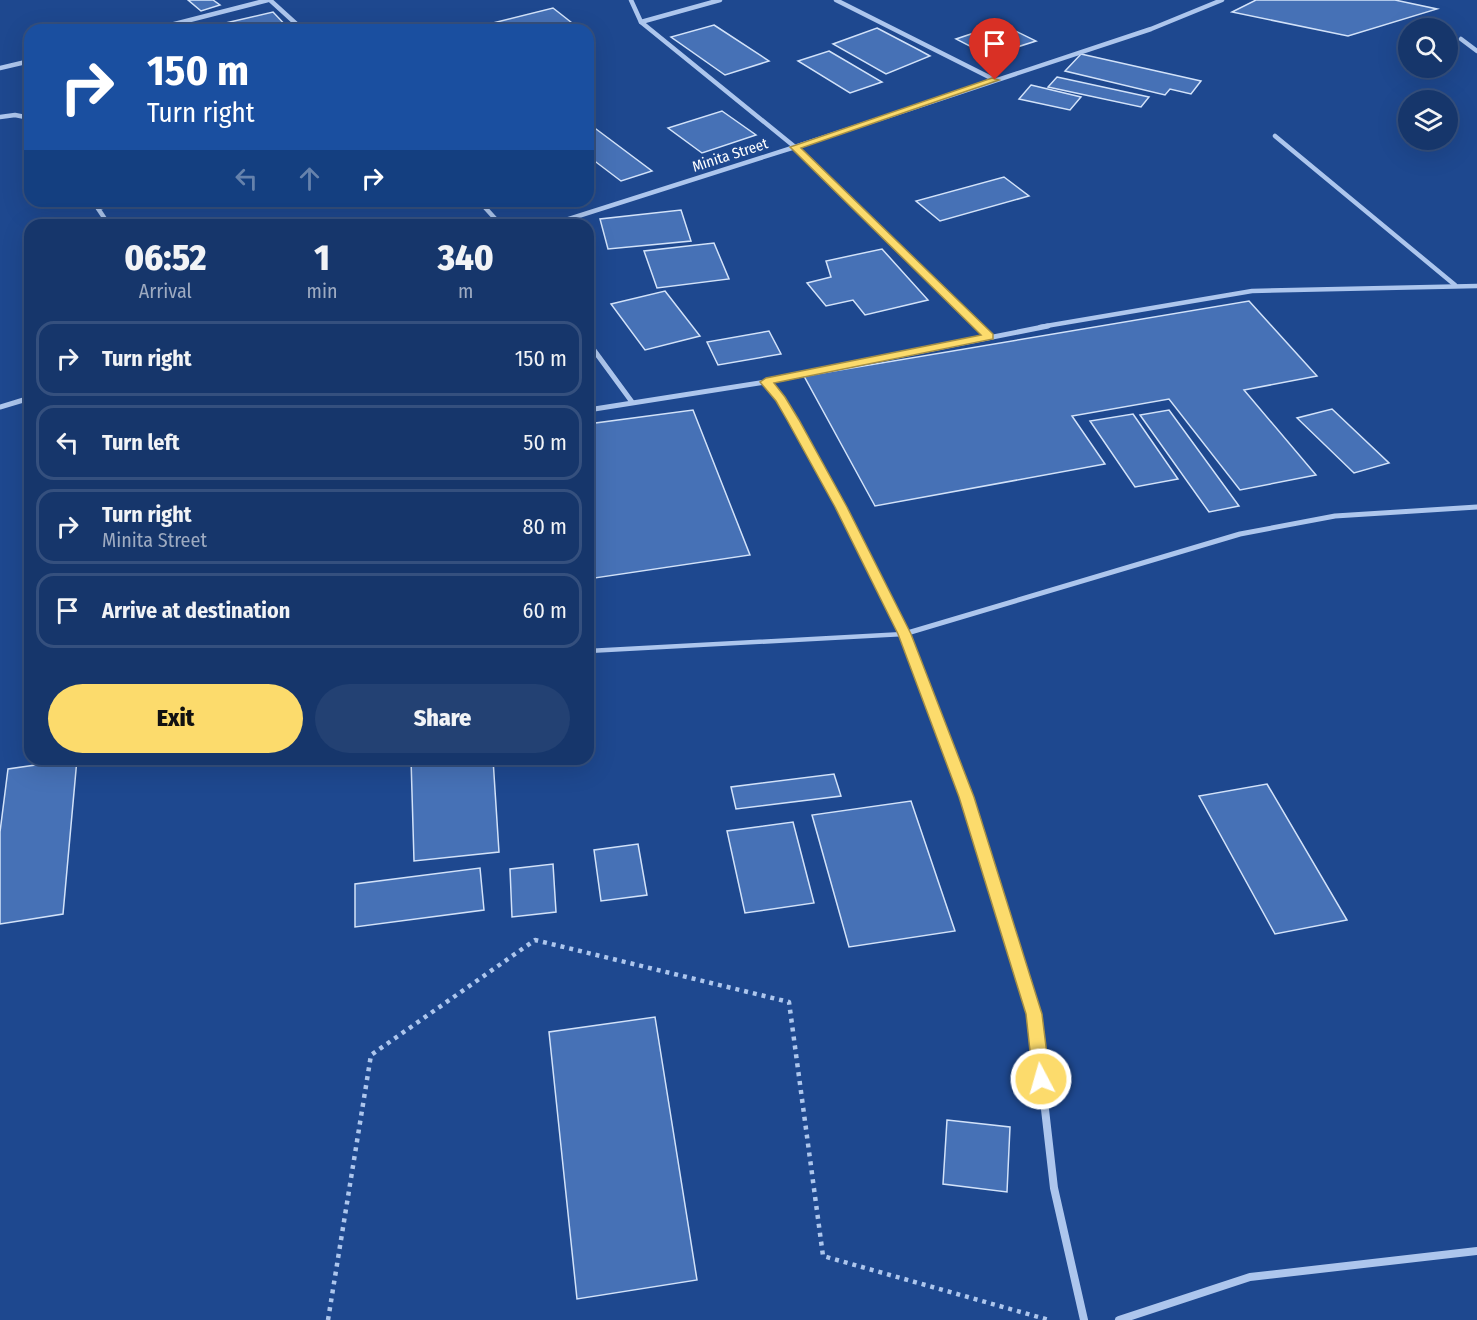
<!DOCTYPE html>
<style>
:root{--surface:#16366b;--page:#234173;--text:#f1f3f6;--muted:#9eabc1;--line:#35507e;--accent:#fcdb6c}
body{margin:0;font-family:"Fira Sans Condensed",sans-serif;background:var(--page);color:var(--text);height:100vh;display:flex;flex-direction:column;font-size:22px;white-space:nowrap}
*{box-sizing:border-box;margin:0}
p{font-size:20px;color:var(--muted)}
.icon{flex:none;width:33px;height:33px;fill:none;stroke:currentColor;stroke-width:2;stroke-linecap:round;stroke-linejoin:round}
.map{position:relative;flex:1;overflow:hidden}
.details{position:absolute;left:24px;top:219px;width:570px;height:546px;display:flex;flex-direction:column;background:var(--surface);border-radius:18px;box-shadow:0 6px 24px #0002,0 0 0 2px var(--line)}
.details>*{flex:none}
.hud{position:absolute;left:24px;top:24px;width:570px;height:183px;border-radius:18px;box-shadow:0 6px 24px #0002,0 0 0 2px var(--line);background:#1a4fa0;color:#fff;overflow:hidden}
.fabs{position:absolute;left:1398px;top:18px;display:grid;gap:12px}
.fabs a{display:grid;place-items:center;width:60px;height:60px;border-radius:50%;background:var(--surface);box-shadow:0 6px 24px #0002,0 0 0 2px var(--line);font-size:30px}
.pin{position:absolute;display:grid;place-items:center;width:51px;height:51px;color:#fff;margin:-62px -26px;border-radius:50% 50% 50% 0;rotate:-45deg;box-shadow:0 0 6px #0007}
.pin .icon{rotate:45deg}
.me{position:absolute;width:66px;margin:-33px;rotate:354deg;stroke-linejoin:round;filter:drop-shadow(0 0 4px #0008)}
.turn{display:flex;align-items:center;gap:21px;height:126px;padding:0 24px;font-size:27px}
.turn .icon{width:78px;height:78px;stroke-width:2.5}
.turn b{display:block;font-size:42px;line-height:51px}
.lanes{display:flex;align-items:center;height:57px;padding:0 24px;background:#0003;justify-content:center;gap:30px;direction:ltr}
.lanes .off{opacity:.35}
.eta{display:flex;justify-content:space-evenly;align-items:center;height:102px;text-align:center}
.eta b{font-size:36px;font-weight:800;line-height:42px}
.cta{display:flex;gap:12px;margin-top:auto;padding:12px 24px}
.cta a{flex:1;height:69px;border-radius:36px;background:var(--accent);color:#111;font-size:24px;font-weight:800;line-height:69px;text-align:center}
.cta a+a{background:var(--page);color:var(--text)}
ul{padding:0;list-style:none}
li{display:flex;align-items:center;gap:18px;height:75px;margin:0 12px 9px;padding:0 12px;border:3px solid var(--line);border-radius:18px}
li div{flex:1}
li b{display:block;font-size:22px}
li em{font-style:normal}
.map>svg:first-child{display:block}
.building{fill:#4671b6;stroke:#d2e2f9;stroke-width:1.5}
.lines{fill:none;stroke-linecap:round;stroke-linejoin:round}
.path{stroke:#adc6ed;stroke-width:4.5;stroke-dasharray:4 5;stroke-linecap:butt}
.lane{stroke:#adc6ed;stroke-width:4.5}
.street-far2{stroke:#adc6ed;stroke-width:4.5}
.street-far1{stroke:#adc6ed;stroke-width:5}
.street{stroke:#adc6ed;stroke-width:8}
.route{fill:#fcdb6c;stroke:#a48e46;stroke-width:1.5}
.labels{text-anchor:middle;stroke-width:6;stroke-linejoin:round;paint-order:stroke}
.far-street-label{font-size:15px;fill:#fff;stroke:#1e488f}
</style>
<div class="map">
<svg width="1477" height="1320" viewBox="0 0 1477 1320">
<rect width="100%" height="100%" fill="#1e488f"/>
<!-- building -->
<g class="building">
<polygon points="188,0 213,0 220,5 201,11"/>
<polygon points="1256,0 1395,0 1437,9 1348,36 1232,12"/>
<polygon points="553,8 581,30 480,30 477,27"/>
<polygon points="273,12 290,30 222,30 217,25"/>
<polygon points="1001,24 1036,41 989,56 956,39"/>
<polygon points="714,25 769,61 725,75 671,37"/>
<polygon points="877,28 919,50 930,56 886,74 833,44"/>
<polygon points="829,51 882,82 850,93 798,61"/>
<polygon points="1081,54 1201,81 1191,94 1170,89 1165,95 1065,71"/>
<polygon points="1057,77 1149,97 1141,107 1048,87"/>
<polygon points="1031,85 1081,97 1070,110 1019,99"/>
<polygon points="722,111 756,135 702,153 668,128"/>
<polygon points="588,123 652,171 621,181 588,156"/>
<polygon points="1004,177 1029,196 940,221 916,201"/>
<polygon points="681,210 691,241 608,249 600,219"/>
<polygon points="714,243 729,279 657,288 644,251"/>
<polygon points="882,249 928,300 865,315 853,300 826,306 807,283 831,277 826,261"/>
<polygon points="665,291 700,336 645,350 611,304"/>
<polygon points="1249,301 1317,376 1244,390 1316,475 1240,490 1169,399 1072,416 1105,464 875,506 804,376"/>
<polygon points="769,331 781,354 718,365 707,342"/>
<polygon points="1332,409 1389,463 1354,473 1297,418"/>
<polygon points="693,410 750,555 588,579 588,424"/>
<polygon points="1169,410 1239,506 1209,512 1140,415"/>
<polygon points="1133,414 1178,479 1135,487 1090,421"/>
<polygon points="77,759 63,914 0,924 0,832 8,769"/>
<polygon points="411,759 493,759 499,852 414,861"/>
<polygon points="834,774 841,796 736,809 731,787"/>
<polygon points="1267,784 1347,920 1275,934 1199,796"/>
<polygon points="911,801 955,931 849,947 812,815"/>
<polygon points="793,822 814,903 745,913 727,831"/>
<polygon points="638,844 647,895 601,901 594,850"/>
<polygon points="553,864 556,912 512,917 510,869"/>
<polygon points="480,868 484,910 355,927 355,884"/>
<polygon points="655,1017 697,1280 577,1299 549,1032"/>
<polygon points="947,1120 1010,1127 1007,1192 943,1184"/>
</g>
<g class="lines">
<!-- path -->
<polyline class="path" points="328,1320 371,1055 535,940 789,1002 823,1256 1049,1320"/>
<!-- lane -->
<polyline class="lane" points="588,651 904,634"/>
<!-- street-far2 -->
<g class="street-far2">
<polyline points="270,0 303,30"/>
<polyline points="631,0 641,22 795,147 980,327"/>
<polyline points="836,0 995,80"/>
<polyline points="641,22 720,0"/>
<polyline points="151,30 268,0"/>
<polyline points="1461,39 1477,51"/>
<polyline points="0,68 30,61"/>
<polyline points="0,117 15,115 30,118"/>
<polyline points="1275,136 1455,285"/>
<polyline points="93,201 109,225"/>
<polyline points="479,201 501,225"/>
<polyline points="98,208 126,201"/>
<polyline points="550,225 795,147 1151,29 1222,0"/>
<polyline points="1040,327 1252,291 1477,286"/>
</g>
<!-- street-far1 -->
<g class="street-far1">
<polyline points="979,326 989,336"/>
<polyline points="588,342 632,402"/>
<polyline points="766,382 781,399 841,507 904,634 951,757"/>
<polyline points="0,407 30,398"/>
<polyline points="588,410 766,382 1048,326"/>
<polyline points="904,634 1240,534 1335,516 1477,507"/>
</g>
<!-- street -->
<g class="street">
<polyline points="950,755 966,797 1034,1013 1054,1188 1084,1320"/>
<polyline points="1119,1320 1250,1277 1477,1251"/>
</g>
</g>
<!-- route -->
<polygon class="route" points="992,78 999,80 801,148 993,334 993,339 774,383 785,397 799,420 847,507 911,634 974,797 1042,1014 1050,1079 1047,1084 1041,1086 1035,1084 1033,1079 1026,1014 959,797 898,634 835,507 787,420 776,401 760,382 766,378 981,335 790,147"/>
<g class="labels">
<!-- far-street labels -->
<g class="far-street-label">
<text transform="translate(730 155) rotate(-18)" y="5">Minita Street</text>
</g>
</g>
</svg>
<div class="fabs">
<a><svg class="icon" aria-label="search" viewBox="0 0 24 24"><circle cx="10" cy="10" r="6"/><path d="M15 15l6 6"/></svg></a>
<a><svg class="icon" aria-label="layers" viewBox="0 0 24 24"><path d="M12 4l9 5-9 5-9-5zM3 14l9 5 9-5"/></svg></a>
</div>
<div class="pin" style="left:995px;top:80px;background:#d93025"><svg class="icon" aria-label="arrive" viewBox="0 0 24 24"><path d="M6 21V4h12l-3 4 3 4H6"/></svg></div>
<svg class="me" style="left:1041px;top:1079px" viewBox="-20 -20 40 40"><circle r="17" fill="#fcdb6c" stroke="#fff" stroke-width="3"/><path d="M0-11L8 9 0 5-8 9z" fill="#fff"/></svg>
<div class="hud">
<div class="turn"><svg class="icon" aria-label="right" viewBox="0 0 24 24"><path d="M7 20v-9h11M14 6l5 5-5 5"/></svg><div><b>150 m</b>Turn right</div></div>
<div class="lanes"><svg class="icon off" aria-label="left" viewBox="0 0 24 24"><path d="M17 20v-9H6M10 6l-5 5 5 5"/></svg><svg class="icon off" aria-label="ahead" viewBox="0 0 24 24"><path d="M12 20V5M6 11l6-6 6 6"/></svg><svg class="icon" aria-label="right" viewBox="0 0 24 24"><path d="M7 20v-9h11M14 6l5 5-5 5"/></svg></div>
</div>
<section class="details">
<div class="eta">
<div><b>06:52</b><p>Arrival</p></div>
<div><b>1</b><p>min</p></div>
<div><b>340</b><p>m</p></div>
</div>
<ul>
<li><svg class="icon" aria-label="right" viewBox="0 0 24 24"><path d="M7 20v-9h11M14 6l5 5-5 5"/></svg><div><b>Turn right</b></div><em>150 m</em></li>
<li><svg class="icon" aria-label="left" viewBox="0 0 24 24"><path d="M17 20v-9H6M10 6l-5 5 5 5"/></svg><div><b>Turn left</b></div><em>50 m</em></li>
<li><svg class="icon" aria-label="right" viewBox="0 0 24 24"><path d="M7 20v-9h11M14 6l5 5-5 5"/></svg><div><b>Turn right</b><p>Minita Street</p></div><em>80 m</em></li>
<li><svg class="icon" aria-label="arrive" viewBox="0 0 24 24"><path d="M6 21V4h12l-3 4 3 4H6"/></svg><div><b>Arrive at destination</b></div><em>60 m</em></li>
</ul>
<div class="cta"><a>Exit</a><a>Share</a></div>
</section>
</div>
